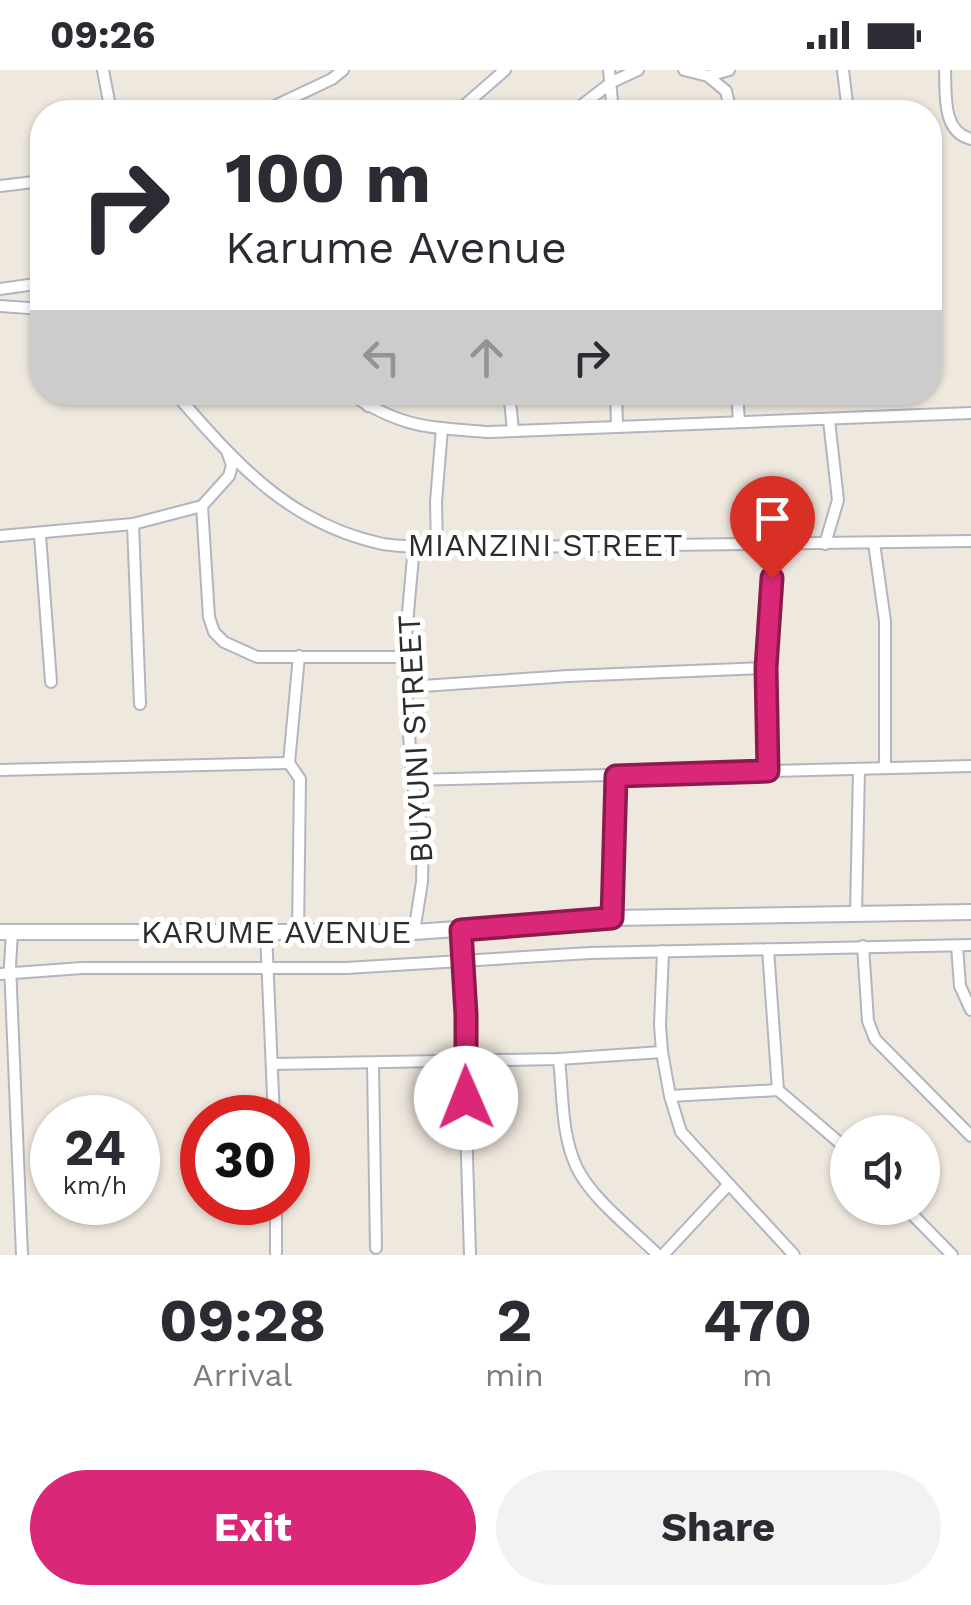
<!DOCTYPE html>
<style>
:root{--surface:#fff;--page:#f2f2f3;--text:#2b2b33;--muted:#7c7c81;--accent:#db2777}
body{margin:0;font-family:"Work Sans",sans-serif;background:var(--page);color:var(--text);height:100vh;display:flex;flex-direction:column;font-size:38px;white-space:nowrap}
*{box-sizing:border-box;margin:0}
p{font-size:32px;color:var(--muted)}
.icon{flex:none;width:55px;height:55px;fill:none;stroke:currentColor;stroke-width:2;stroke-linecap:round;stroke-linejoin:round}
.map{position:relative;height:1185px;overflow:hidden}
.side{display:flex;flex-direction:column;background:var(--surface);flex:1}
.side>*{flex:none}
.top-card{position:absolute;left:30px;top:30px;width:912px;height:305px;border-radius:40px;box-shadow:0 2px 8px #0004;background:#fff;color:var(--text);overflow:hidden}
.controls{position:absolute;left:830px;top:1045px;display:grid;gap:20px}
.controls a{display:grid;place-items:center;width:110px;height:110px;border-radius:50%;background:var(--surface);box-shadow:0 2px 8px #0004;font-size:50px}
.speed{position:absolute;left:30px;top:1025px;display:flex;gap:20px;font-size:50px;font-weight:700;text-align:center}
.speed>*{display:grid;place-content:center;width:130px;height:130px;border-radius:50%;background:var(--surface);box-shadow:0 2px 8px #0004;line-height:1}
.speed small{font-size:25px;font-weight:400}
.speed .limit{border:15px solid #d22;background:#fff;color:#111}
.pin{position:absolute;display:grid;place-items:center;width:85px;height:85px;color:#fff;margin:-102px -42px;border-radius:50% 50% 50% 0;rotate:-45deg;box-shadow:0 0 10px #0007}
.pin .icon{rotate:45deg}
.me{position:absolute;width:110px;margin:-55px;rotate:359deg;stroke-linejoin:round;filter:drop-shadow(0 0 8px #0008)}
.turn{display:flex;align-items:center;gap:35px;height:210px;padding:0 30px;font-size:45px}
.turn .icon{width:130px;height:130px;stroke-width:2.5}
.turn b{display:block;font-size:70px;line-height:85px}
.lanes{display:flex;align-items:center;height:95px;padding:0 30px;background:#0003;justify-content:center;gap:50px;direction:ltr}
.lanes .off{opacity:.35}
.eta{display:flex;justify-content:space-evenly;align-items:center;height:170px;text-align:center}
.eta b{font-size:60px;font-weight:700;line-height:70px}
.cta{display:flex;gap:20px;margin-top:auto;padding:20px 30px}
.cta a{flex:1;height:115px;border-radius:60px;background:var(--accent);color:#fff;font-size:40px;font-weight:700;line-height:115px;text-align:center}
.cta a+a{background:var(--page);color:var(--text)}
.status{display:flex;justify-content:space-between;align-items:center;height:70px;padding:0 50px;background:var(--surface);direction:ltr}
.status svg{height:28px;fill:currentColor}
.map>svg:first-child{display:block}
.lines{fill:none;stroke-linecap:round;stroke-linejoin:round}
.street-casing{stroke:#b2b5c1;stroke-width:14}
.secondary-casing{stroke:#b2b5c1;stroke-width:18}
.street{stroke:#fff;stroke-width:10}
.secondary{stroke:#fff;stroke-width:14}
.route-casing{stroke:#8e194d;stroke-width:25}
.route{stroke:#db2777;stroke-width:18}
.labels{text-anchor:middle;stroke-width:10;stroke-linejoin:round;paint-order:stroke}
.street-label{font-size:32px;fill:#2d2d2d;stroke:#fff}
</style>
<div class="status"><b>09:26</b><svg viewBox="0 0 49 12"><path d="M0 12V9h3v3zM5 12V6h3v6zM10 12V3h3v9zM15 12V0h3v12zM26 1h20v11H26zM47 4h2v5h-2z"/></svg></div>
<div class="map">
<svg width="971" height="1185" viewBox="0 0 971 1185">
<rect width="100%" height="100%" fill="#efe8de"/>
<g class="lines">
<defs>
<g id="street">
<polyline points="103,0 111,42"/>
<polyline points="609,0 613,42"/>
<polyline points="684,0 708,6 729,0"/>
<polyline points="843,0 848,42"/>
<path d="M945,0C946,25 942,62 971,69"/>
<polyline points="708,6 726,21 731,42"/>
<polyline points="262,42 332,9 343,0"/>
<polyline points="457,42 505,0"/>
<polyline points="573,42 612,12 638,0"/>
<polyline points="0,116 42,111"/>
<polyline points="0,219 42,213"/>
<polyline points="0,236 42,239"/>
<path d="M174,322C235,392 288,454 383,474C400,477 419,476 437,478L971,471"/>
<path d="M347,322C402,358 425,357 488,362L971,343"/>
<polyline points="509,322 513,360"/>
<polyline points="616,322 617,355"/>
<polyline points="737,322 739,352"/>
<polyline points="368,336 388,322"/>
<polyline points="202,436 209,547 214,562 224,572 257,587 404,587"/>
<polyline points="133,454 140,634"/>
<polyline points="40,465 51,612"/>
<polyline points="0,466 133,454 202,436 229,406 232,395 228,384"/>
<polyline points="874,473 885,551 885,698"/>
<polyline points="825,474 838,430 829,350"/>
<polyline points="437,478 436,432 442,358"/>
<polyline points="408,617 568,606 766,598"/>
<polyline points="0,700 289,693"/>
<polyline points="769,701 766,598 776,475"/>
<polyline points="412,710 971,696"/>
<polyline points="856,844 859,699"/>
<polyline points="612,848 616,705"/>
<polyline points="461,860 467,945 464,989 470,1185"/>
<polyline points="298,861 300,709 289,693 299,586"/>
<polyline points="12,862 10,895 22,1185"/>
<polyline points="266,862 274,1048"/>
<polyline points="414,862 422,812 423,763 412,710 404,587 414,476"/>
<polyline points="863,876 868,951 875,969 971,1066"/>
<polyline points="957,876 960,916 971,940"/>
<polyline points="768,879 778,1020"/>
<polyline points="663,881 660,955 662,982 670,1026 681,1062 794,1185"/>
<polyline points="0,904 82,898 346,898 590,883 971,875"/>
<path d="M559,989C563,1024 561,1065 577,1098C592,1129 633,1160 658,1185"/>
<polyline points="273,994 559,989 662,982"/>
<polyline points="373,994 376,1178"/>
<polyline points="670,1026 778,1020 848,1080"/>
<polyline points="276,1132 276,1183"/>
<polyline points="906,1138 952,1185"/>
<polyline points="663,1185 729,1114"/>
</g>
<polyline id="secondary" points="0,862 414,862 612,848 971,842"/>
</defs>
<!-- street casing -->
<use href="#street" class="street-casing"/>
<!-- secondary casing -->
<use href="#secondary" class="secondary-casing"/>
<!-- street -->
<use href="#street" class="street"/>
<!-- secondary -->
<use href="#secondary" class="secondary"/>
</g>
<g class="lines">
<defs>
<polyline id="route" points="466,1028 466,945 461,860 612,848 616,706 768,701 766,598 772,508"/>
</defs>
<!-- route casing -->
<use href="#route" class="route-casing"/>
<!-- route -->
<use href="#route" class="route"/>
</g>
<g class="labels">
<!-- street labels -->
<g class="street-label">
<text x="545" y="486">MIANZINI STREET</text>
<text transform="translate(415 669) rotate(-93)" y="11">BUYUNI STREET</text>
<text x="276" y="873">KARUME AVENUE</text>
</g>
</g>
</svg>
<div class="controls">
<a><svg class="icon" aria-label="sound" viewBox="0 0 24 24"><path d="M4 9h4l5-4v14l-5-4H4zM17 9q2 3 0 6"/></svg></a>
</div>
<div class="speed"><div>24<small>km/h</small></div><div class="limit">30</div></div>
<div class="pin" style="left:772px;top:508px;background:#d93025"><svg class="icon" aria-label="arrive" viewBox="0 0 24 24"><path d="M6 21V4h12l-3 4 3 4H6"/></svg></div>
<svg class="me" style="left:466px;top:1028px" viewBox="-20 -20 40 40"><circle r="19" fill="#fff"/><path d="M0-13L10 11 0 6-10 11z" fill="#db2777"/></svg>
<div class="top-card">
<div class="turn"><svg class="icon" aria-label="right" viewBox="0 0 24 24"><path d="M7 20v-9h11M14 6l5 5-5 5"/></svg><div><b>100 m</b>Karume Avenue</div></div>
<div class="lanes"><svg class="icon off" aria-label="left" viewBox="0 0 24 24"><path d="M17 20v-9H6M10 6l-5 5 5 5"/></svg><svg class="icon off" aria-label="ahead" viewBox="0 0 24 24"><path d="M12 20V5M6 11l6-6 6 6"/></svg><svg class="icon" aria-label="right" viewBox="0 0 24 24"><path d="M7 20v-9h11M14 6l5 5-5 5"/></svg></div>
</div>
</div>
<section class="side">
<div class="eta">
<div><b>09:28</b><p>Arrival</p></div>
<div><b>2</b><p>min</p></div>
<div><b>470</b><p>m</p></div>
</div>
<div class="cta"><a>Exit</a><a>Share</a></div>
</section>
